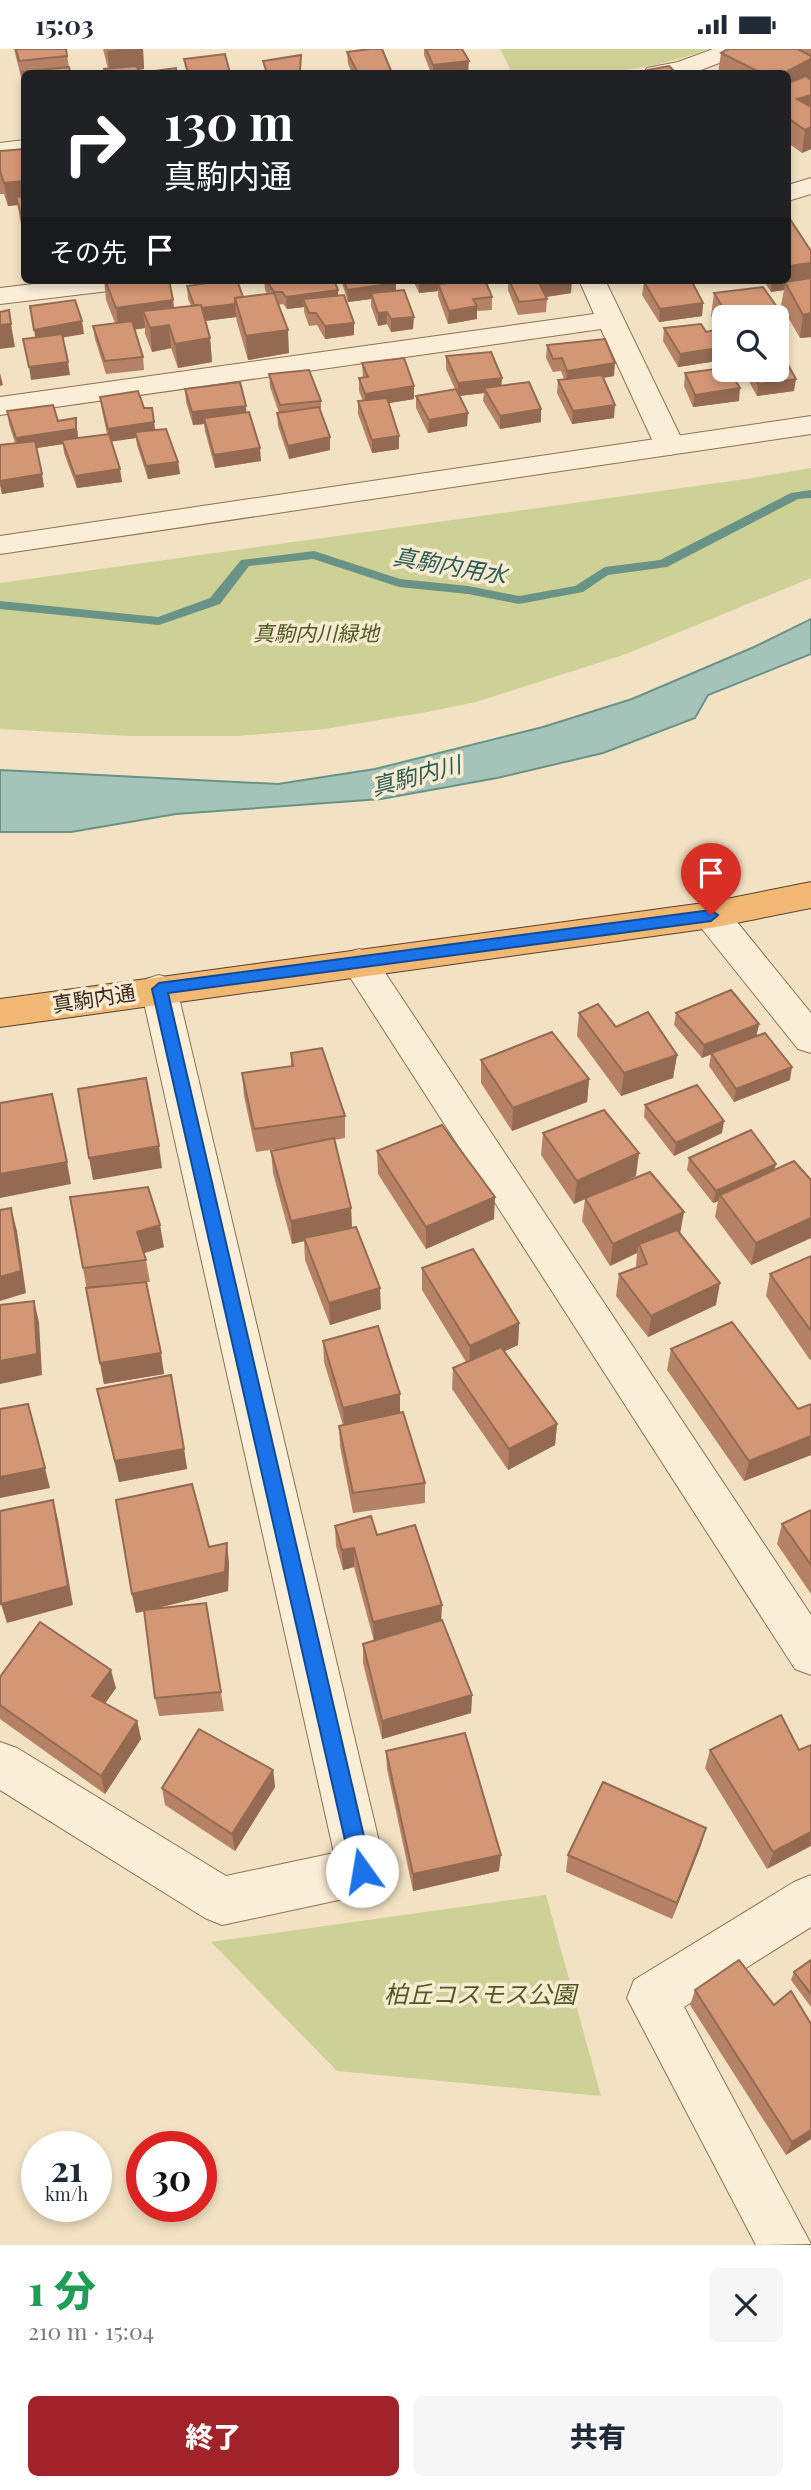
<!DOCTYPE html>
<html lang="ja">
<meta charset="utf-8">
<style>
:root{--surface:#fff;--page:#f6f6f7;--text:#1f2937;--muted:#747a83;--accent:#a12229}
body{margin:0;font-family:"Playfair Display","Noto Sans JP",serif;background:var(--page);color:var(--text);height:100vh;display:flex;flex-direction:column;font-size:26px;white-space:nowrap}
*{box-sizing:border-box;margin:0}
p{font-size:23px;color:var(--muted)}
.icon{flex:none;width:38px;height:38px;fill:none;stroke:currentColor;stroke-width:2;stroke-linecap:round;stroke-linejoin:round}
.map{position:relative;height:2196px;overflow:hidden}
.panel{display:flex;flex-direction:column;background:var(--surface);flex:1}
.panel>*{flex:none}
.banner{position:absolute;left:21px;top:21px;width:770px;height:214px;border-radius:10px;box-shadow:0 4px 10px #0003;background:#202124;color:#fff;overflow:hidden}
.tools{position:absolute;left:712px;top:256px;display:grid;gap:14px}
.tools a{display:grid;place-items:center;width:77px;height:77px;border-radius:10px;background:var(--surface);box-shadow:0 4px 10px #0003;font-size:35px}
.speed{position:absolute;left:21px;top:2082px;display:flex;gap:14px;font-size:35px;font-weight:700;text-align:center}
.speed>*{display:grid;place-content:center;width:91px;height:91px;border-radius:50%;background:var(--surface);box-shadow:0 4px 10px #0003;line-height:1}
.speed small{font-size:18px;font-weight:400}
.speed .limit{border:10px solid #d22;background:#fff;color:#111}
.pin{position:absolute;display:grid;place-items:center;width:60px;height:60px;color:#fff;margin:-72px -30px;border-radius:50% 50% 50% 0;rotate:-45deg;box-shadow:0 0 7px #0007}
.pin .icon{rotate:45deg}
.me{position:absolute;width:77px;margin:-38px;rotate:347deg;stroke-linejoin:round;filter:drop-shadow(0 0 5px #0008)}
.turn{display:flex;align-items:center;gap:24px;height:147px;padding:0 28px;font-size:32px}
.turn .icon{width:91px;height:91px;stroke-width:2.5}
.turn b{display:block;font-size:49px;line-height:60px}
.then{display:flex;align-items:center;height:66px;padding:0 28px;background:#0003;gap:14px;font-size:26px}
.round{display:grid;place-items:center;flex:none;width:74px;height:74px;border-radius:10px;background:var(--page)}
.summary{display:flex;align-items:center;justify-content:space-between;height:119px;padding:0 28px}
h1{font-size:42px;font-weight:800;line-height:52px;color:#1e9e55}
.button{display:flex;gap:14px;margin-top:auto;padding:14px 28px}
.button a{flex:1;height:80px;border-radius:10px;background:var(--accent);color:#fff;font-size:28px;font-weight:800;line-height:80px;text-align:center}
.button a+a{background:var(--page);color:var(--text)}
.status{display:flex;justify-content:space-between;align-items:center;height:49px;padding:0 35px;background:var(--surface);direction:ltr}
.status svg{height:19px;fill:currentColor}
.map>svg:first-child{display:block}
.green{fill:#cdd195}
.water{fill:#a5c4b9;stroke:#6a9387;stroke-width:2}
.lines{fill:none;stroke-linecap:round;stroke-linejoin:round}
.stream{fill:#6a9387;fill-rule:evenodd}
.minor-casing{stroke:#8d7157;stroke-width:2}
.tertiary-casing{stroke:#8d7157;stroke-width:2}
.trunk-casing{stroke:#5a3f2c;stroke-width:2}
.minor{fill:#fbeed6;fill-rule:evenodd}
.tertiary{fill:#fbeed6;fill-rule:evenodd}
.trunk{fill:#f0b872;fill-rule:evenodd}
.wall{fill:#b58265}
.shaded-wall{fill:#946a52}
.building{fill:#d39775;stroke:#946a52;stroke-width:2}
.route{fill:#1a73e8;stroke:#114b97;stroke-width:2}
.labels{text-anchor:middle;stroke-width:7;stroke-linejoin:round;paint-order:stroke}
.park-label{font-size:21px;font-style:italic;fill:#4e5a22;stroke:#f8ebd2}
.street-label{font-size:21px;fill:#3c2a1d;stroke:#f8ebd2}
.water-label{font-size:23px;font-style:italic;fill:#2b5d57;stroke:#f8ebd2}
.near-park-label{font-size:24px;font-style:italic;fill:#4e5a22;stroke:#f8ebd2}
</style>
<div class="status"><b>15:03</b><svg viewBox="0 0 49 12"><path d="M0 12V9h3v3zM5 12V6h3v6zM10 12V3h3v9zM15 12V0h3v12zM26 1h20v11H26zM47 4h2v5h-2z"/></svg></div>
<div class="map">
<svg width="811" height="2196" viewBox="0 0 811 2196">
<rect width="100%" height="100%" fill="#f2e1c2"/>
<!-- green -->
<g class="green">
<path d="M500,0H708C638,27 585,24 512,24Z"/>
<polygon points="811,419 811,529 626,605 476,653 427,663 325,680 237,687 130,687 0,680 0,534 746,430"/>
<polygon points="546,1846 601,2047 337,2022 211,1893"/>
</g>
<!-- water -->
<polygon class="water" points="811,570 811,605 708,646 695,669 603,704 497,729 381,750 176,765 71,783 0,783 0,721 278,735 375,720 543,678 632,650 754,598"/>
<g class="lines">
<!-- stream -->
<polygon class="stream" points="811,441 811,449 798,450 667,518 608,526 583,543 519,555 468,545 399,538 313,510 249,517 220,555 159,576 0,560 0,552 158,568 210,549 241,511 314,502 400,530 468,537 519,547 575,537 605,518 660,511 791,444"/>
<defs>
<g id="minor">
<polygon points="713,0 747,0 743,5 693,24 644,24 647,19 678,13"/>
<polygon points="24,91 24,106 0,110 0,94"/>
<polygon points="811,129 811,145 788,152 788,136"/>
<polygon points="66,231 147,231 144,237 134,239 0,255 0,239"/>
<polygon points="579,231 605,231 685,397 680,403 670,406 660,403 655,397 601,280 0,366 0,348 594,265"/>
<polygon points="711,853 724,857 811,964 811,1004 798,1000 698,875 693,866 698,857"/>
<polygon points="359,900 372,904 811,1566 811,1626 795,1620 346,922 341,913 346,904"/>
<polygon points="159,926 172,930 177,940 386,1822 379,1839 362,1846 222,1876 205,1869 0,1741 0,1693 17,1699 226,1827 334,1804 141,940 146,930"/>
<polygon points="811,1826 811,1878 684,1958 811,2195 756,2196 627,1949 634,1931 794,1833"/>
</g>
<polygon id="tertiary" points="811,367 811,385 0,505 0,487"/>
<polygon id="trunk" points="811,833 811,859 711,879 0,978 0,950 711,853"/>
</defs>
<!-- minor casing -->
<use href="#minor" class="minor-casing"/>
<!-- tertiary casing -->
<use href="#tertiary" class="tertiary-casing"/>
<!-- trunk casing -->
<use href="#trunk" class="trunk-casing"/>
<!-- minor -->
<use href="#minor" class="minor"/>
<!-- tertiary -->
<use href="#tertiary" class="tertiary"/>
<!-- trunk -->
<use href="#trunk" class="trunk"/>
</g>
<!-- wall -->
<g class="wall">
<polygon points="14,0 66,0 70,24 24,24 24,40"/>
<polygon points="103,0 143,0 144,20 138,21 140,24 177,24 105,24 104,20 108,20"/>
<polygon points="424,0 462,0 468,24 431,24 424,6"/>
<polygon points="728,0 811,0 811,100 802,104 788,94 788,24 718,24 721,4"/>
<polygon points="347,3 392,24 352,24 348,15"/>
<polygon points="24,100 24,187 20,171 18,156 8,157 4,145 0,145 0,102"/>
<polygon points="788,167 811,288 800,289 781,256 784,241 771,243 763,231 788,231"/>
<polygon points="104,231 139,231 173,251 174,259 191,257 188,250 187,237 243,248 267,245 265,241 264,231 334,231 338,241 338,246 354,274 354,286 325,290 317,276 309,277 304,263 304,258 287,260 283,255 278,256 289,304 248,311 237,273 236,268 205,272 210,289 212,313 178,319 171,299 152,303 145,285 145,279 135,280 143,308 144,321 106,325 95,290 93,277 115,274 106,251"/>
<polygon points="341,231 395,231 396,241 413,280 391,283 387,275 378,277 371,257 371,250 348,253"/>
<polygon points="413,231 468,231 492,248 492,261 477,262 477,270 448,275 438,247 438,242 419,244"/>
<polygon points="508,231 571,231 571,244 546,248 547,250 546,263 518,266 508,241"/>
<polygon points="644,233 703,254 702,267 659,273 642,246"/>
<polygon points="763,238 786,271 782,295 777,295 777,268 724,268 724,311 678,318 663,292 664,279 701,275 706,283 719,280 711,267 714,244"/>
<polygon points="547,296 614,327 603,329 614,369 572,375 557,344 558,331 564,330 561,322 553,323 546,309"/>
<polygon points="446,307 541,360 541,373 500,380 483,352 484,344 459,347 467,377 428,384 416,359 416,347 455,340 446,320"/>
<polygon points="362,314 414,337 414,350 389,354 399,387 399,400 372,404 358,365 358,352 363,352 359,342 359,329 363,329"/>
<polygon points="742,320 777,320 794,342 757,347"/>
<polygon points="685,324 739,352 693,358 684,337"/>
<polygon points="269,325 321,352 321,364 330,401 289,410 278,377 277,364 279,364 270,338"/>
<polygon points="185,340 247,364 261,412 215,419 205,382 204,375 193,376 186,353"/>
<polygon points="100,348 144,359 155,381 178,413 180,425 148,430 137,396 136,389 111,392 122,433 77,439 64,404 63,395 36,399 44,438 2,445 0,437 0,396 15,394 9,375 7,362 58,372 78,382 78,389 107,385 102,361"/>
<polygon points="579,964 616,978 677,1006 673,1029 621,1047 577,987"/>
<polygon points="676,964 759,975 756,988 790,1031 734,1053 709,1017 711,1005 702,1009 674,976"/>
<polygon points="291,1004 345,1067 345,1089 334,1091 351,1159 352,1179 381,1260 330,1276 305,1211 304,1192 292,1195 273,1124 271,1102 297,1097 256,1103 244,1047 242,1024 291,1017"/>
<polygon points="481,1011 589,1030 587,1053 512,1082 481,1034"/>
<polygon points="645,1056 722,1084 674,1107 644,1068"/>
<polygon points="543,1084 636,1127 597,1145 680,1185 716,1256 648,1288 616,1247 619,1225 637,1219 636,1217 637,1204 610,1217 582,1172 585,1150 574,1155 541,1106"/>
<polygon points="377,1102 494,1170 426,1200 378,1125"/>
<polygon points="689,1109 774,1121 811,1131 811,1189 751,1216 715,1168 718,1152 713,1154 687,1121"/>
<polygon points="70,1148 164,1198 144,1204 146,1211 150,1233 146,1233 164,1325 104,1335"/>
<polygon points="811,1207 811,1310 810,1311 766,1247 770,1225"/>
<polygon points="422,1219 519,1274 518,1296 504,1302 557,1375 555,1396 508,1421 452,1340 453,1319 466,1313 422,1241"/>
<polygon points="323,1292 400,1345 400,1364 425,1434 425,1454 353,1464 340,1397 339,1377 343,1376 324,1313"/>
<polygon points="671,1300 798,1360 811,1355 811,1406 744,1432 667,1321"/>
<polygon points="97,1340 184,1400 187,1420 119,1433"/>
<polygon points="811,1461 811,1545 777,1495 782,1475"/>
<polygon points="335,1477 377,1486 442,1571 472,1646 471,1664 382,1690 363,1614 363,1595 374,1592 354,1518 343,1521 336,1497"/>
<polygon points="229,1514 228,1542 157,1559 206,1554 224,1662 159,1667 155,1649 144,1562 136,1564 132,1545"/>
<polygon points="0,1628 116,1639 105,1654 137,1672 141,1690 105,1745 0,1670"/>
<polygon points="811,1696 767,1820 705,1719 710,1701 799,1701"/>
<polygon points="386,1702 499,1822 413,1842 387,1720"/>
<polygon points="273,1721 275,1738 235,1802 165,1756 162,1739"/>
<polygon points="701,1796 672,1870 566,1823 568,1806"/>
<polygon points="811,1911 811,1958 791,1931 794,1923"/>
<polygon points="695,1941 774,1956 811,1975 811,2090 786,2106 690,1956"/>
</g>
<!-- shaded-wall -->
<g class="shaded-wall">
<polygon points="119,0 143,0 144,20 110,24 107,2"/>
<polygon points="811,10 811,31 788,44 788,24 784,24"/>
<polygon points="469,12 468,24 433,24 433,16"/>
<polygon points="811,46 811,67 797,50"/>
<polygon points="811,78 811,100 802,104 805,81"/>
<polygon points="24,132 24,155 16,148 18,156 8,157 4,134"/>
<polygon points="811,214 811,238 785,233 784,241 771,243 772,231 788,231 788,217"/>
<polygon points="419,231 468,231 468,238 438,235 438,242 419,244"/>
<polygon points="572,231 571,244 539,249 540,236"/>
<polygon points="396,234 396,247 371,244 371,250 348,253 347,241"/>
<polygon points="338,241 338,253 303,250 304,258 287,260 286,248"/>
<polygon points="173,251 175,274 143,262 145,279 119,283 116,259"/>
<polygon points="703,254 702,267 659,273 660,260"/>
<polygon points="235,255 236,268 197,273 196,260"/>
<polygon points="477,257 477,270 448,275 449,262"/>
<polygon points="387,263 387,275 378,277 378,264"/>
<polygon points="811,264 811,288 800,289 803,266"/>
<polygon points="414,268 413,280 391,283 391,270"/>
<polygon points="82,272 84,285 36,293 34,281"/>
<polygon points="354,274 354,286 325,290 325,277"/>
<polygon points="11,275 15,298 0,300 0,276"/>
<polygon points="169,276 171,299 152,303 150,279"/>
<polygon points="288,281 289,304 248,311 246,287"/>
<polygon points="210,289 212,313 178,319 175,295"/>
<polygon points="724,298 724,311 678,318 680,305"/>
<polygon points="68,313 70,326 31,331 29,318"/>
<polygon points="615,314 614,327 566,335 567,322"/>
<polygon points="0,324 3,336 0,337"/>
<polygon points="502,329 501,341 484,339 484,344 458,347 458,334"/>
<polygon points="796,330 794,342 757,347 758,335"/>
<polygon points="414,337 414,350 365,358 365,345"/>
<polygon points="740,339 739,352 693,358 695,346"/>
<polygon points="615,356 614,369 572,375 573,362"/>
<polygon points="246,357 247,370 204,369 204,375 193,376 192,363"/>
<polygon points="541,360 541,373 500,380 500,367"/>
<polygon points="468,364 467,377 428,384 429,371"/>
<polygon points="76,369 78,393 62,391 63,395 18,402 16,389"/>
<polygon points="154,373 156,386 135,383 136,389 109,393 108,380"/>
<polygon points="399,387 399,400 372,404 372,391"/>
<polygon points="330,388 330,401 289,410 288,397"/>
<polygon points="260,399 261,412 215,419 214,406"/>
<polygon points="178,413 180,425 148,430 146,417"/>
<polygon points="120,420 122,433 77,439 75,427"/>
<polygon points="42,425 44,438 2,445 0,432"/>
<polygon points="759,975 756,988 702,1009 704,996"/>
<polygon points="677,1006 673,1029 621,1047 624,1024"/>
<polygon points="792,1018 790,1031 734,1053 736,1040"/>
<polygon points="589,1030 587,1053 512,1082 513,1059"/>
<polygon points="724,1072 722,1084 674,1107 676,1094"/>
<polygon points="159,1097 162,1119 93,1131 89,1109"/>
<polygon points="639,1104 636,1127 574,1155 577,1132"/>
<polygon points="67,1113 71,1135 0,1149 0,1125"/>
<polygon points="776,1115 773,1127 720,1146 718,1152 713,1154 716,1142"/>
<polygon points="495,1148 494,1170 426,1200 426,1178"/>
<polygon points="11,1159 17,1182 26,1244 0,1252 0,1228"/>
<polygon points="351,1159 352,1181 304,1189 304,1192 292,1195 291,1172"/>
<polygon points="684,1163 680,1185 639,1195 637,1204 610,1217 613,1195"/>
<polygon points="811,1169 811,1189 751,1216 756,1194"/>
<polygon points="160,1176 164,1198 141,1205 137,1183"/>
<polygon points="720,1234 716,1256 648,1288 651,1267"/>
<polygon points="380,1239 381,1260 330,1276 329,1254"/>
<polygon points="34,1252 39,1273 42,1326 0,1335 0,1312"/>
<polygon points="519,1274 518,1296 469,1319 470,1297"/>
<polygon points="161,1304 164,1325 104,1335 100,1314"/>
<polygon points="400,1345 400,1366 344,1380 343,1359"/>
<polygon points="557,1375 555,1396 508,1421 509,1400"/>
<polygon points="811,1387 811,1406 744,1432 749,1412"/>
<polygon points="184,1400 187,1420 119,1433 115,1412"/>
<polygon points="45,1419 50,1439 0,1449 0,1428"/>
<polygon points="53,1451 58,1471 73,1556 7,1574 1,1555"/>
<polygon points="227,1494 229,1514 228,1542 136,1564 132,1545"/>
<polygon points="354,1499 354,1518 343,1521 342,1501"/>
<polygon points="442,1556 441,1575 374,1592 373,1573"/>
<polygon points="111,1621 116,1639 97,1666 92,1647"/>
<polygon points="472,1646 471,1664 382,1690 382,1672"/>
<polygon points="137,1672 141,1690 105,1745 101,1727"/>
<polygon points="273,1721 275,1738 235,1802 232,1785"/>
<polygon points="706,1779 701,1796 672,1870 677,1854"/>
<polygon points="811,1783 811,1797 767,1820 773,1803"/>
<polygon points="501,1806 499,1822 413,1842 413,1825"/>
<polygon points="811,2081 811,2090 786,2106 792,2093"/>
</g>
<!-- building -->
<g class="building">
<polygon points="16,0 66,0 67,7 19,12"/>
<polygon points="370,0 382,0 392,24 358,24 347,3"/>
<polygon points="426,0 462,0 469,12 433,16"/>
<polygon points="728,0 798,0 811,7 811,10 784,24 761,24 721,4"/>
<polygon points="225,5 230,24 188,24 184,10"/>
<polygon points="301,6 300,22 298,24 267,24 263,12"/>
<polygon points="136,17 140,24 176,19 177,24 105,24 104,20"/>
<polygon points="669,17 676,24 651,24 648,21"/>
<polygon points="69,18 70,24 24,24 24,33 22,23"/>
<polygon points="806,27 811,31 811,46 797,50 811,58 811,78 805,81 788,69 788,34"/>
<polygon points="24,100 24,132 4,134 0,122 0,102"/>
<polygon points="24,147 24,175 16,148"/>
<polygon points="788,167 811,202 811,214 788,217"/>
<polygon points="811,229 811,264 803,266 785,233"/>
<polygon points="105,231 169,231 173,251 116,259"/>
<polygon points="229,231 237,231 243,248 235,249 235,255 202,259 201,256 194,256 187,237"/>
<polygon points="266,231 334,231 338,241 286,248 282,243 274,243"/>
<polygon points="344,231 395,231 396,234 347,241"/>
<polygon points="477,231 485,231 492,248 473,250 477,257 449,262 438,235"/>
<polygon points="509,231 572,231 540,236 547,250 519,253"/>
<polygon points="660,231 691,231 703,254 660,260 644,233"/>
<polygon points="763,238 786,271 777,272 777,268 729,268 714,244"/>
<polygon points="404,241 414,268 391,270 387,263 378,264 371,244"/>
<polygon points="274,244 288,281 246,287 235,249"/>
<polygon points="344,246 354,274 325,277 316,264 309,264 303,250"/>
<polygon points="75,251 82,272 34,281 30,257"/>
<polygon points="201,256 210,289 175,295 169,276 150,279 143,262"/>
<polygon points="9,261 11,275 0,276 0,263"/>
<polygon points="132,272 143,308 105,312 93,277"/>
<polygon points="701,275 706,283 720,280 724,288 724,298 680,305 664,279"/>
<polygon points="62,285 68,313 29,318 23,290"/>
<polygon points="605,290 615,314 567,322 562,309 553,310 547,296"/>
<polygon points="777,298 778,298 796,330 758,335 750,320 777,320"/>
<polygon points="491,303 502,329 458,334 446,307"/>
<polygon points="404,309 414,337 365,345 359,329 368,328 362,314"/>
<polygon points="724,319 724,320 728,320 740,339 695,346 685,324"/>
<polygon points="309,321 321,352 280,356 269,325"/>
<polygon points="602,326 615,356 573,362 558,331"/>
<polygon points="240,333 246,357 192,363 185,340"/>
<polygon points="529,333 541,360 500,367 484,339"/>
<polygon points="456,340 468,364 429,371 416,347"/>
<polygon points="138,342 144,359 152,359 154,373 108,380 100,348"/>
<polygon points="387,349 399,387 372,391 358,352"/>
<polygon points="53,356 58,372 76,369 76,380 16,389 7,362"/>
<polygon points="319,358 330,388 288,397 277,364"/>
<polygon points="249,363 260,399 214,406 204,369"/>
<polygon points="166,380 178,413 146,417 135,383"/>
<polygon points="109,385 120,420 75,427 62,391"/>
<polygon points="35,392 42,425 0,432 0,396"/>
<polygon points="731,941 759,975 704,996 676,964"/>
<polygon points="598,955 616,978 648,963 677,1006 624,1024 579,964"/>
<polygon points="552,983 589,1030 513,1059 481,1011"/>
<polygon points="765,984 792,1018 736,1040 711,1004"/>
<polygon points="322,999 345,1067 254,1080 242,1024 293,1017 291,1004"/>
<polygon points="146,1029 159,1097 89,1109 78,1040"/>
<polygon points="697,1036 724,1072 676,1094 645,1056"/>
<polygon points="52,1045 67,1113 0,1125 0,1054"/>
<polygon points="604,1061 639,1104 577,1132 543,1084"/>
<polygon points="442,1076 495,1148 426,1178 377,1102"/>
<polygon points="751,1081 776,1115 716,1142 689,1109"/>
<polygon points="334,1089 351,1159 291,1172 271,1102"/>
<polygon points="794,1112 811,1131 811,1169 756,1194 720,1146"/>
<polygon points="650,1123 684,1163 613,1195 585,1149"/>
<polygon points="148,1138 160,1176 137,1183 146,1211 83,1219 70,1148"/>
<polygon points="11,1159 21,1222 0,1228 0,1161"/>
<polygon points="356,1178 380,1239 329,1254 304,1189"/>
<polygon points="677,1181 720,1234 651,1267 619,1225 647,1215 639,1195"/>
<polygon points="473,1200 519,1274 470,1297 422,1219"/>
<polygon points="811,1207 811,1282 770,1225"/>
<polygon points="146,1233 161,1304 100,1314 86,1239"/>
<polygon points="34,1252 37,1305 0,1312 0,1256"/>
<polygon points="732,1273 798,1360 811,1355 811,1387 749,1412 671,1300"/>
<polygon points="378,1277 400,1345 343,1359 323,1292"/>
<polygon points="501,1298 557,1375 509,1400 453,1319"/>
<polygon points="171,1326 184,1400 115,1412 97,1340"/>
<polygon points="28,1355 45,1419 0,1428 0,1360"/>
<polygon points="403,1363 425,1434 353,1444 339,1377"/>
<polygon points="192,1435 209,1498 227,1494 225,1523 132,1545 116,1451"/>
<polygon points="53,1451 68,1537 1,1555 0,1462"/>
<polygon points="811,1461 811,1516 782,1475"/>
<polygon points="371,1467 377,1486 415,1476 442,1556 373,1573 354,1499 342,1501 335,1477"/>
<polygon points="206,1554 221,1643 155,1649 144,1561"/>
<polygon points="442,1571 472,1646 382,1672 363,1595"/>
<polygon points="40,1573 111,1621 92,1647 137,1672 101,1727 0,1656 0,1628"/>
<polygon points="781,1666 799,1701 811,1696 811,1783 773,1803 710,1701"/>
<polygon points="199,1680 273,1721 232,1785 162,1739"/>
<polygon points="465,1684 501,1806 413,1825 386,1702"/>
<polygon points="603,1733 706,1779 677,1854 568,1806"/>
<polygon points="739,1911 774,1956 791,1942 811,1975 811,2081 792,2093 695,1941"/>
<polygon points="811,1911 811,1945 794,1923"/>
</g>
<!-- route -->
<polygon class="route" points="711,861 718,866 711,872 168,944 372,1822 369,1829 362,1832 355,1829 352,1822 152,940 159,934"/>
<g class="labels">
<!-- park labels -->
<g class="park-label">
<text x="316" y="592">真駒内川緑地</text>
</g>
<!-- street labels -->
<g class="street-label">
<text transform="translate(94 950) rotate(-9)" y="7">真駒内通</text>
</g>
<!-- water labels -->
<g class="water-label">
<text transform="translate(450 517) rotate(10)" y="8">真駒内用水</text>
<text transform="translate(416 727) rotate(-15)" y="8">真駒内川</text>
</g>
<!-- near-park labels -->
<g class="near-park-label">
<text x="480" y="1954">柏丘コスモス公園</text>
</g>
</g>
</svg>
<div class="tools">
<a><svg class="icon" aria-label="search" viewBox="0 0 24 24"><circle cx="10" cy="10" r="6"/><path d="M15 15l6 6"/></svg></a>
</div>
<div class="speed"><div>21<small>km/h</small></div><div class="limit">30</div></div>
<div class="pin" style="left:711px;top:866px;background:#d93025"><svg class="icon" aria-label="arrive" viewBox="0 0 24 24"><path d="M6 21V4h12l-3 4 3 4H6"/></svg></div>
<svg class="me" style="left:362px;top:1822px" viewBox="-20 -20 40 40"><circle r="19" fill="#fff"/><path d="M0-13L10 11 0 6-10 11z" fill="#1a73e8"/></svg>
<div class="banner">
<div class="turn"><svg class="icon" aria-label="right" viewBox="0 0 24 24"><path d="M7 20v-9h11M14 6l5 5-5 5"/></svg><div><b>130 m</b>真駒内通</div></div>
<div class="then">その先<svg class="icon" aria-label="arrive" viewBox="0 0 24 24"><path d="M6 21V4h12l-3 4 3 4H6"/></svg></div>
</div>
</div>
<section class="panel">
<div class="summary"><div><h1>1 分</h1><p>210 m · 15:04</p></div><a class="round"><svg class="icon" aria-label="close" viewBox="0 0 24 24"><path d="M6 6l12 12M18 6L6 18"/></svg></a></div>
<div class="button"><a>終了</a><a>共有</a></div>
</section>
